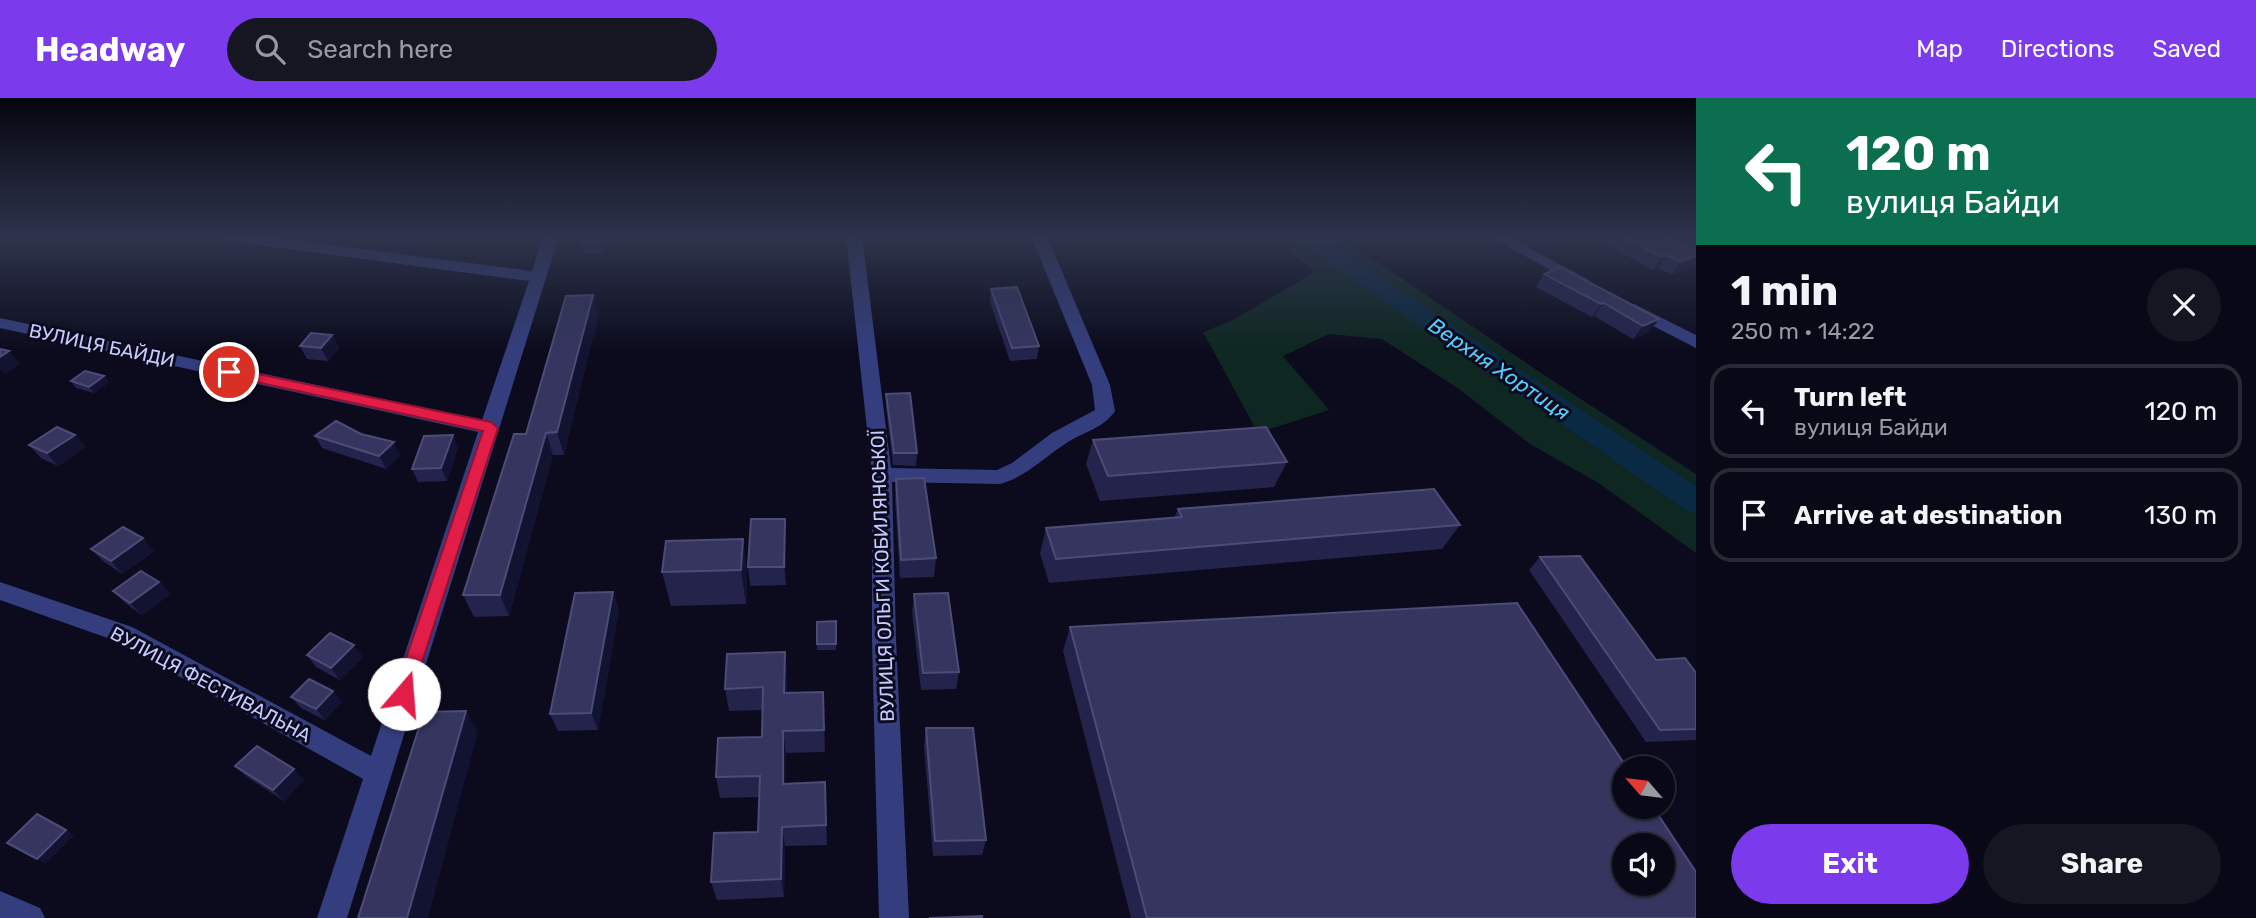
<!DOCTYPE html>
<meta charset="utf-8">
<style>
:root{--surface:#080816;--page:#161623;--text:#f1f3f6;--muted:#989aa1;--line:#292935;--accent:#7c3aed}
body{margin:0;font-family:Rubik,sans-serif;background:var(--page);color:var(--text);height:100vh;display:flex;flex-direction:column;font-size:26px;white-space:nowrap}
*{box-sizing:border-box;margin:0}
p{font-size:23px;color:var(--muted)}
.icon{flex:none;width:38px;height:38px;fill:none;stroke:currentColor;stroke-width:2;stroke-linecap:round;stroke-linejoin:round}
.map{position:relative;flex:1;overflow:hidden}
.panel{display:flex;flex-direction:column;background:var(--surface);width:560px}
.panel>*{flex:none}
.guide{background:#0b6e4f;color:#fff;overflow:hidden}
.needle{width:46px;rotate:298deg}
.tools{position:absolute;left:1612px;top:658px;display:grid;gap:14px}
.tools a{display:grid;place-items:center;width:63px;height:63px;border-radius:50%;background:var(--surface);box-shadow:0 2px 5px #0004,0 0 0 2px var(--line);font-size:35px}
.pin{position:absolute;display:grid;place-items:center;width:60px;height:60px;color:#fff;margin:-30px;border:4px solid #fff;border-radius:50%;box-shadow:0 2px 7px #0007}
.me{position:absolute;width:77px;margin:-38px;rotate:18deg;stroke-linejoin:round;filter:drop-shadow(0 0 5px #0008)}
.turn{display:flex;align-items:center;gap:24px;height:147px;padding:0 35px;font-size:32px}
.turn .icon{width:91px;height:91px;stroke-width:2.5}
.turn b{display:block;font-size:49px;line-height:60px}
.round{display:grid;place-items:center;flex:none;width:74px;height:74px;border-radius:37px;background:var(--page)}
.overview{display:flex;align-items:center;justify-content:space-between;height:119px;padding:0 35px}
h1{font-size:42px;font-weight:700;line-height:52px}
.cta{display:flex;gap:14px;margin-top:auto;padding:14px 35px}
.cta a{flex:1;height:80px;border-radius:42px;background:var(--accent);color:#fff;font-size:28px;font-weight:700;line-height:80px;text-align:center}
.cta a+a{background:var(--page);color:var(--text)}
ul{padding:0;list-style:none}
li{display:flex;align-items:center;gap:21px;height:94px;margin:0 14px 10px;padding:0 21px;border:4px solid var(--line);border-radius:21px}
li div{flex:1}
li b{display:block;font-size:26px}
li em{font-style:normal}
header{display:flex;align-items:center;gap:42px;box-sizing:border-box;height:98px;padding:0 35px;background:var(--accent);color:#fff}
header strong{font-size:33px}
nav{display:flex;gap:38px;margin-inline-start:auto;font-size:24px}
.search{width:490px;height:63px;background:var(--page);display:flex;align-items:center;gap:18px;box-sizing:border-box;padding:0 24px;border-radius:38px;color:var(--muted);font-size:26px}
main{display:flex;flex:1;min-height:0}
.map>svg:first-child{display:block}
.green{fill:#0e2721}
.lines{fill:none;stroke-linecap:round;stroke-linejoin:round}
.river{fill:#0a2942;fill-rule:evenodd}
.minor{fill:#343e7e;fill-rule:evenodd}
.wall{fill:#23234c}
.shaded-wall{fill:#121231}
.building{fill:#35355f;stroke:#4c4c78;stroke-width:2;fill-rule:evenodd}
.route{fill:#e11d48;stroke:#92132f;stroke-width:2}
.labels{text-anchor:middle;stroke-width:6;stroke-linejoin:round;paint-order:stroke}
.street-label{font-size:19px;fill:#c6caff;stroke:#0b0b1d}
.water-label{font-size:21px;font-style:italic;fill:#54ceff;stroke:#0b0b1d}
</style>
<header>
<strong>Headway</strong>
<div class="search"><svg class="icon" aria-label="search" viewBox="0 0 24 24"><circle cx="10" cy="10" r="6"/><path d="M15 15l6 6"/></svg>Search here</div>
<nav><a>Map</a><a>Directions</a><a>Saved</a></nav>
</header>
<main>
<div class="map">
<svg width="1696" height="820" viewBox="0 0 1696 820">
<rect width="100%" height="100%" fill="#0b0b1d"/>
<!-- green -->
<polygon class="green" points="1271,138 1339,138 1544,277 1696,376 1696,455 1600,386 1530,346 1459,291 1382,241 1329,236 1283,258 1329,312 1258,335 1203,234 1231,223 1315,174"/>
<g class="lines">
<!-- river -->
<polygon class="river" points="1291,138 1318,138 1696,388 1696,416 1685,412"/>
<!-- minor -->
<g class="minor">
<polygon points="220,138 262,138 532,173 543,138 559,138 347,820 317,820 363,681 116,543 0,502 0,484 132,529 371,658 478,334 0,230 0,220 482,322 529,183 228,143"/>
<path d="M846,138H862L891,370L997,372L1012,365L1052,335L1095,312L1092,287L1031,138H1047L1110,287L1115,313C1103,331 1082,334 1065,346C1043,360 1026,379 1000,386L892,384L896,542L909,820H879L872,542V377Z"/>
<polygon points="1488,138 1507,138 1589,182 1587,185 1575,185"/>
<polygon points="1634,206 1696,237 1696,250 1628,215 1626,211 1628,207"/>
<polygon points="0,793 40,810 45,820 0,820"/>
</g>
</g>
<!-- wall -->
<g class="wall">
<polygon points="582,138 607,138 603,155 583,155 580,143"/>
<polygon points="1447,138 1467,138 1456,143"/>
<polygon points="1600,138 1696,138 1696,164 1693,168 1671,177 1658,170 1653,172 1600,143 1602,139"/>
<polygon points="1544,176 1659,221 1649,234 1633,241 1594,218 1592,219 1536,189"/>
<polygon points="991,191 1039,248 1037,261 1010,263 990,204"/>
<polygon points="593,197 598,219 564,357 553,357 509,518 474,519 463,497 526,336"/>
<polygon points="332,237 339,250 328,263 307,261 300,248"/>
<polygon points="104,278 109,284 94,295 76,290 71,283"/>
<polygon points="886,296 917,355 916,368 893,367 886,309"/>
<polygon points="75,337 86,349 58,368 41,360 29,347"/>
<polygon points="315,338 400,357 386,371 322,350"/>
<polygon points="1093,342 1287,364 1274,389 1100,403 1086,366"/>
<polygon points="458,350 447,383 418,384 412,371"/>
<polygon points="896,381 936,460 934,479 900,480 895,400"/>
<polygon points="1178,411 1460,427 1442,451 1049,485 1040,455 1046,430 1174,420"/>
<polygon points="786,439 786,487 750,488 748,469"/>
<polygon points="743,441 747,476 746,506 671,508 662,474"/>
<polygon points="91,451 154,453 122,476 103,463"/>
<polygon points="1540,459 1656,562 1696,575 1696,642 1646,644 1529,472"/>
<polygon points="159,484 170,496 142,517 125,505 113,493"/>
<polygon points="613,494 619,512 598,632 558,633 550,616"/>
<polygon points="914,496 959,574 956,591 921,592 912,514"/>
<polygon points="836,523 836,552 817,552 817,524"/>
<polygon points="1070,529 1696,820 1131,820 1063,553"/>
<polygon points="785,554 787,577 787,595 823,594 825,654 786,655 785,685 825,684 827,747 785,748 784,799 717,802 711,784 758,734 759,699 720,700 716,679 762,639 762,612 729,613 725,591"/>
<polygon points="307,557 363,559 340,582 316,569"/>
<polygon points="333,593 342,604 325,622 301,610 291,599"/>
<polygon points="926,630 986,742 982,757 933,758 924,647"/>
<polygon points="235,668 304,682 284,703 247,679"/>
</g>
<!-- shaded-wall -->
<g class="shaded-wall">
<polygon points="601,138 607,138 603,155 600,143"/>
<polygon points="1459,138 1467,138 1456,143"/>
<polygon points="1667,157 1658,170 1653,172 1662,159"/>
<polygon points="1696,158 1696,164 1693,168 1671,177 1680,164"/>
<polygon points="593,197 598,219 564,357 557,334"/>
<polygon points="1604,205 1594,218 1592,219 1601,206"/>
<polygon points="1659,221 1649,234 1633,241 1643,228"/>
<polygon points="332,237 339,250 328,263 321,250"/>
<polygon points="9,253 20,266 5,276 0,271 0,259"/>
<polygon points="104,278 109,284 94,295 89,289"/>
<polygon points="546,335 553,357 509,518 500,497"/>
<polygon points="75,337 86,349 58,368 47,355"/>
<polygon points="453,337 458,350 447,383 441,370"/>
<polygon points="394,344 400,357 386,371 379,358"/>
<polygon points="785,421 786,439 786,487 784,469"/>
<polygon points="143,440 154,453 122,476 111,463"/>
<polygon points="743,441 747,476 746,506 741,472"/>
<polygon points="159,484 170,496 142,517 130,505"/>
<polygon points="613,494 619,512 598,632 591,615"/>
<polygon points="354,547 363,559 340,582 331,570"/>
<polygon points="785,554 787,577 786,618 784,595"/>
<polygon points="333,593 342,604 325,622 316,611"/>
<polygon points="466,613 478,634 428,820 407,820"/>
<polygon points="783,633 786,655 785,706 783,686"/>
<polygon points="294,671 304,682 284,703 273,692"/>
<polygon points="782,729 785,748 784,799 781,781"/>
<polygon points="66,732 74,737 45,766 37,761"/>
</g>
<!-- building -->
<g class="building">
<polygon points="582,138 601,138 600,143 580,143"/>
<polygon points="1621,138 1666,138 1696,153 1696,158 1680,164 1667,157 1662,159"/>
<polygon points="1560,169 1659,221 1643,228 1604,205 1601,206 1544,176"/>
<polygon points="1017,189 1039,248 1012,250 991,191"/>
<polygon points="593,197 557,334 546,335 500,497 463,497 514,336 526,336 566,198"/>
<polygon points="311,235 332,237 321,250 300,248"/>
<polygon points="0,251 9,253 0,259"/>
<polygon points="85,273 104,278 89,289 71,283"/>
<polygon points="910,295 917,355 894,355 886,296"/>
<polygon points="336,323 361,336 394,344 379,358 315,338"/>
<polygon points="57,329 75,337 47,355 29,347"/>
<polygon points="1266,329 1287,364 1108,378 1093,342"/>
<polygon points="453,337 441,370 412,371 424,338"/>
<polygon points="924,380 936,460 901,462 896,381"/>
<polygon points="1434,391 1460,427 1056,461 1046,430 1182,419 1178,411"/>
<polygon points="751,421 785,421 784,469 748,469"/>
<polygon points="123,429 143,440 111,463 91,451"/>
<polygon points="743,441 741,472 662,474 666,443"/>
<polygon points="1580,458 1656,562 1685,560 1696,575 1696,631 1660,632 1540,459"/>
<polygon points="141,473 159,484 130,505 113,493"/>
<polygon points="613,494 591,615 550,616 575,495"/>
<polygon points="948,495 959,574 923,575 914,496"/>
<path d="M1517,505L1627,670H1624V709H1653L1696,774V820H1147L1070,529ZM1624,747H1662V786H1624Z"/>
<polygon points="836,523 836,546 817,546 817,524"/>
<polygon points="330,535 354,547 331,570 307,557"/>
<polygon points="785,554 784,595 823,594 824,632 783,633 783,686 825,684 826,727 782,729 781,781 711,784 714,735 758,734 760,678 716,679 718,640 762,639 763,589 725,591 727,556"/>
<polygon points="309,581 333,593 316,611 291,599"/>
<polygon points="466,613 407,820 358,820 424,614"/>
<polygon points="926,630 973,630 986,742 935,743"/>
<polygon points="257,648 294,671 273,692 235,668"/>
<polygon points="37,716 66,732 37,761 7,745"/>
<polygon points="982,818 982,820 929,820"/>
</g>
<!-- sky -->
<linearGradient id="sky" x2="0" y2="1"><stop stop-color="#060610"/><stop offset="0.55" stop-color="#2e344c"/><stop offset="1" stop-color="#2e344c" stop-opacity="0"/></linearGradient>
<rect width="1696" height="253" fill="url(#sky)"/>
<!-- route -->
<polygon class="route" points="229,270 491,324 498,330 410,601 404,604 397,601 394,596 483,333 224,277 222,274"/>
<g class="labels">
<!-- street labels -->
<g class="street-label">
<text transform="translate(102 247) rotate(12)" y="7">ВУЛИЦЯ БАЙДИ</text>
<text transform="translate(882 478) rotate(-92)" y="7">ВУЛИЦЯ ОЛЬГИ КОБИЛЯНСЬКОЇ</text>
<text transform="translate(211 586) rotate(28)" y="7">ВУЛИЦЯ ФЕСТИВАЛЬНА</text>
</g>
<!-- water labels -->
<g class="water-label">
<text transform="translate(1499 271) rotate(34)" y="7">Верхня Хортиця</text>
</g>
</g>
</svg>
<div class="tools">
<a><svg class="needle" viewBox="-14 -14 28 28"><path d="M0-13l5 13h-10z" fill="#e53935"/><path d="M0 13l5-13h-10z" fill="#989aa1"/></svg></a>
<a><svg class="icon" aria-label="sound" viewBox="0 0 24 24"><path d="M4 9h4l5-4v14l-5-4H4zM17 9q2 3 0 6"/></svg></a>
</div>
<div class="pin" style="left:229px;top:274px;background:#d93025"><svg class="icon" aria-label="arrive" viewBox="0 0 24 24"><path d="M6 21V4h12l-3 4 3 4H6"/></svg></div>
<svg class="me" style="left:404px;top:596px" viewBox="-20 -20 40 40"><circle r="19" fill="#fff"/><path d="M0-13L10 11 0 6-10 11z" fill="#e11d48"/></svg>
</div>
<section class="panel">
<div class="guide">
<div class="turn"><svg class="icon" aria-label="left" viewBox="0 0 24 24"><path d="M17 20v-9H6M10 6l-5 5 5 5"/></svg><div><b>120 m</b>вулиця Байди</div></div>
</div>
<div class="overview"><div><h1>1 min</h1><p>250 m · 14:22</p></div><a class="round"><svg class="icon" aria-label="close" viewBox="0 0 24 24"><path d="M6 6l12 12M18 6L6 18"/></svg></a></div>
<ul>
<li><svg class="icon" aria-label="left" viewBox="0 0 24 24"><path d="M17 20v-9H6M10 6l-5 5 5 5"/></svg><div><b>Turn left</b><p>вулиця Байди</p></div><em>120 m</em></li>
<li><svg class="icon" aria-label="arrive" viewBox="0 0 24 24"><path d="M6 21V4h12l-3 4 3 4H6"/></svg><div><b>Arrive at destination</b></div><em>130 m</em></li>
</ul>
<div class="cta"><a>Exit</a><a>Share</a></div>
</section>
</main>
